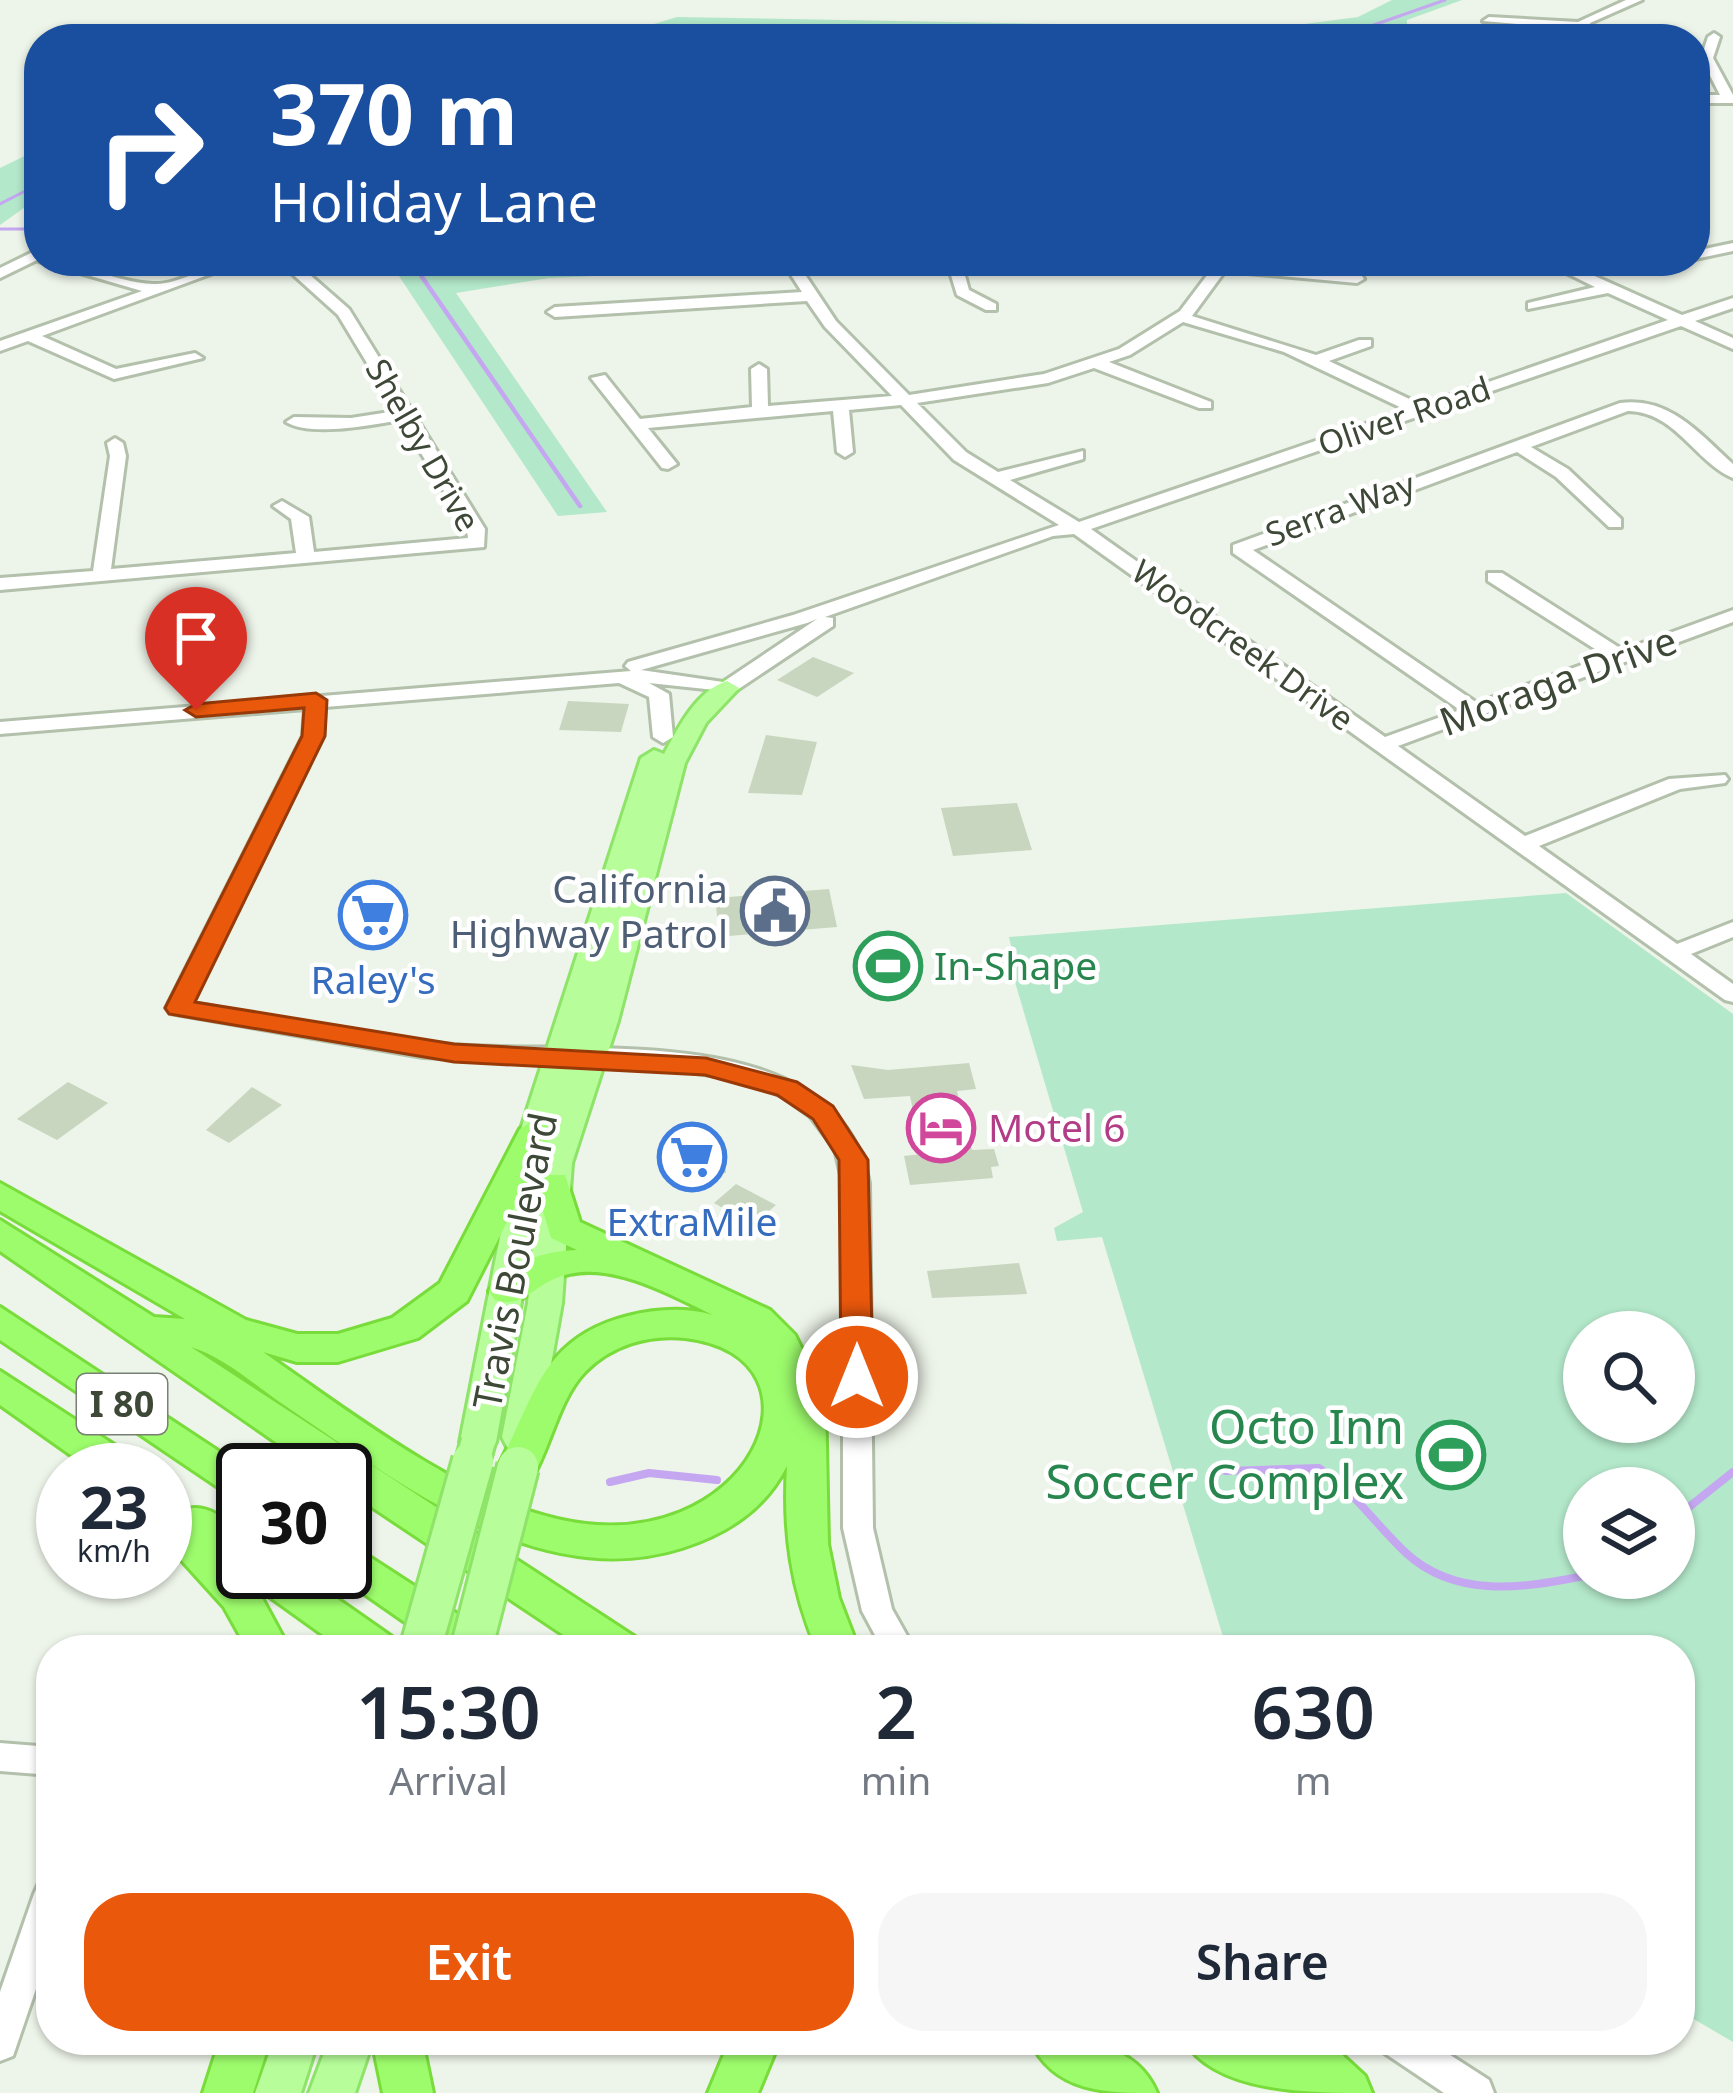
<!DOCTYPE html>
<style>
:root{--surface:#fff;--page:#f6f6f7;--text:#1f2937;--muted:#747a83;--accent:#ea580c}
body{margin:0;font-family:"Noto Sans",sans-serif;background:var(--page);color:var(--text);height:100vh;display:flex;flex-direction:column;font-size:45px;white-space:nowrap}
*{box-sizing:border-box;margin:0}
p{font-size:39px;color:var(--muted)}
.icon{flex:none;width:66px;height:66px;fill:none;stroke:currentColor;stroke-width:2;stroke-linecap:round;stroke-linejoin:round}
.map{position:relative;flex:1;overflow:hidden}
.side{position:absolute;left:36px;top:1635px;width:1659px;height:420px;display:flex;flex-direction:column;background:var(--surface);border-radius:48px;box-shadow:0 3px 9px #0004}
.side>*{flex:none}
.banner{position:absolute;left:24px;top:24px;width:1686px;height:252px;border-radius:48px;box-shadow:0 3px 9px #0004;background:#1a4fa0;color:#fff;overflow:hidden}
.tools{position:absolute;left:1563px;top:1311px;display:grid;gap:24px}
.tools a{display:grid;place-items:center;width:132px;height:132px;border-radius:50%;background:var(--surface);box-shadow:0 3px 9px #0004;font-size:60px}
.speed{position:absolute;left:36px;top:1443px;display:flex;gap:24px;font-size:60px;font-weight:700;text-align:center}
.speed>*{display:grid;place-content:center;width:156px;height:156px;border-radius:50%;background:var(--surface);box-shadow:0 3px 9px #0004;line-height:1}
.speed small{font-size:30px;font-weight:400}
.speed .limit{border:6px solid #111;border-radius:18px;background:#fff;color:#111}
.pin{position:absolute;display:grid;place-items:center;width:102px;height:102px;color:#fff;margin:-123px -51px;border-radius:50% 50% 50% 0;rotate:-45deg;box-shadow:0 0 12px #0007}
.pin .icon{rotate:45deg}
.me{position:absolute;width:132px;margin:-66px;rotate:0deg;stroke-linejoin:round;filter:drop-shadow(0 0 9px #0008)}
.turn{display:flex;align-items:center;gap:42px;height:252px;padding:0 48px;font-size:54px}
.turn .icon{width:156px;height:156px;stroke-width:2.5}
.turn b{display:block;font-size:84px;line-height:102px}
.eta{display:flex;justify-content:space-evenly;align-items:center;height:204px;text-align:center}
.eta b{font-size:72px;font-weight:600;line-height:84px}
.button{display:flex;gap:24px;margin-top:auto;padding:24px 48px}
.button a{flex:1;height:138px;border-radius:48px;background:var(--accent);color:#fff;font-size:48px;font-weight:600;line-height:138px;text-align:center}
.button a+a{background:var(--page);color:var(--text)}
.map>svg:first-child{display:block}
.green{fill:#b3e8ca;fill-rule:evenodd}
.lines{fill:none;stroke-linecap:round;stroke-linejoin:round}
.stream-far2{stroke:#c4a7f0;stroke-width:3}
.stream-far1{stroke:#c4a7f0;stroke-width:4.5}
.stream{stroke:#c4a7f0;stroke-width:8}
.building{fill:#c8d6bf}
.minor-casing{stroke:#b3c0ac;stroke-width:6}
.major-casing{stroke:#8ee369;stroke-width:6}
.highway-casing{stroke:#78dc3b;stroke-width:6}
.minor{fill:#fff;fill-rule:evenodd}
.major{fill:#b7fd9a;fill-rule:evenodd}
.highway{fill:#9dfc6c;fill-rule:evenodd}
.major-bridge-far1-casing{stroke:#8ee369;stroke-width:39;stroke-linecap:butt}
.major-bridge-casing{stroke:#8ee369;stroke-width:46;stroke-linecap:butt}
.major-bridge-far1{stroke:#b7fd9a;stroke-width:33}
.major-bridge{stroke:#b7fd9a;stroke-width:40}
.route{fill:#ea580c;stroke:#983908;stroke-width:3}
.labels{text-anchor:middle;stroke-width:9;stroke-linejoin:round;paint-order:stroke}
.far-street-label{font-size:33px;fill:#3e4837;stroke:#fff}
.shield{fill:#fff;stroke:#787f73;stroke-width:3}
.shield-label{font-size:36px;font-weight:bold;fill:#3e4837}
.street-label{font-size:39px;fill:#3e4837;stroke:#fff}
.service-label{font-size:39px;fill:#4e5e75;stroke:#fff;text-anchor:end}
.leisure-label{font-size:39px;fill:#27864d;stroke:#fff;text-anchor:start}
.shop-label{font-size:39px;fill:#366cbe;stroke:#fff}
.hotel-label{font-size:39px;fill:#b23c85;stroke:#fff;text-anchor:start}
.near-leisure-label{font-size:48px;fill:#27864d;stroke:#fff;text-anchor:end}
</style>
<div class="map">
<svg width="1733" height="2093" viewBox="0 0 1733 2093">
<rect width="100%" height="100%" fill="#edf4e9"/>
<!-- green -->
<g class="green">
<polygon points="1392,0 1462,0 1407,20 1407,39 605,39 677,17 1274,28 1358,17"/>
<polygon points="39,149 39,197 0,225 0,168"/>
<polygon points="389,261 776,261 778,268 549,278 456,293 607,512 558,516"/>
<path d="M1566,893L1733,1014V2042L1680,2011V1650H1227L1102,1237L1057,1241L1054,1228L1083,1212L1007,955L1013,954L1009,937ZM1674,1332V1422H1584V1332ZM1674,1488V1578H1584V1488Z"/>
</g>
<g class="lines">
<!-- stream-far2 -->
<g class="stream-far2">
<polyline points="733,39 783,34 924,39"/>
<polyline points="1309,39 1345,35 1445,0"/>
<polyline points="0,204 39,184"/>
<polyline points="0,229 39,229"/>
</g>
<!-- stream-far1 -->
<polyline class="stream-far1" points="411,261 580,506"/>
<!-- stream -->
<g class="stream">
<path d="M1226,1471L1319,1468C1354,1491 1376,1525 1406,1553C1456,1599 1523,1588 1584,1576"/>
<polyline points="610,1482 649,1473 717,1480"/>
<polyline points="1674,1519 1733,1472"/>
</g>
</g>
<!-- building -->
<g class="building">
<polygon points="813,657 854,673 817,697 777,680"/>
<polygon points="568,701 629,704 621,732 559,730"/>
<polygon points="766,735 817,742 802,795 748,793"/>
<polygon points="1017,803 1032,850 953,856 941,808"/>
<polygon points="829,889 837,927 729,936 727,923 718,924 715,898"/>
<polygon points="969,1063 976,1089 957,1091 972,1150 994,1149 999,1166 991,1167 993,1178 910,1185 904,1156 922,1154 910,1096 864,1099 851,1065 888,1070"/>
<polygon points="68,1082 108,1103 57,1140 17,1119"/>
<polygon points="252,1087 282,1105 229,1143 206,1130"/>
<polygon points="723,1146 726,1173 671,1178 670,1168 661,1169 659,1152"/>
<polygon points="736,1184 776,1205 753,1225 714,1203"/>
<polygon points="1019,1263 1027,1294 932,1298 927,1271"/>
</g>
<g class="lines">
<defs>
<g id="minor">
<polygon points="1626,0 1642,0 1590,23 1588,39 1576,39 1577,29 1483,21 1489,17 1578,22"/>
<polygon points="1714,33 1720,37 1713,58 1733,95 1733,103 1695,103 1695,95 1720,95 1701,58 1708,37"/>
<polygon points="1733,243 1733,251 1695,259 1695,251"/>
<polygon points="39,249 39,259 0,278 0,268"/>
<path d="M39,261C79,261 114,282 153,284C178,286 213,261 246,261L42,336L116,369L195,353L203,358L114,379L28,341L0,351V341L142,291Z"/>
<path d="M278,261H294L349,309L485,529L484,547L0,590V578L93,571L110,456L107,443L115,438L123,443L126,456L111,569L296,553L291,519L273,506L282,501L309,517L314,552L468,538L467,529L401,420C372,425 311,437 286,422L294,417L351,418L396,411L338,315Z"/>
<path d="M782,261H796L836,321L909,395L1044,374L1119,349L1180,311L1211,270L1166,265L1159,261H1232L1362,276L1364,279L1357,283L1225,271L1192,316L1316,355L1359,340H1371V346L1329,361L1422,405L1668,320L1608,293L1528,309V303L1595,287L1542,261H1561L1682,315L1733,298V308L1695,321L1733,338V349L1681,326L1091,529L1385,737L1460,710L1233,553V545L1620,403C1669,396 1700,434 1733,464V478C1694,461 1676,412 1628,411L1531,447L1568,469L1621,519V527H1609L1556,477L1517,452L1253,550L1477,703L1606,656L1488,581V573H1502L1623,650L1733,610V622L1398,746L1525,836L1669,779L1725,775L1728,779L1725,783L1680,789L1539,846L1677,944L1733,922V937L1691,954L1733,984V1002L1725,1000L1074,534L1053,536L825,617L833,618V626L734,692L649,683L669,694L673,737L663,743L653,737L649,697L619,683L325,707L323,736L192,1003C279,1018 366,1037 454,1045C579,1056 838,1015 869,1183L873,1528L892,1609L915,1650H883L862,1611L843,1528V1183L835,1149L810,1116L782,1096L738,1079L662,1068L423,1057L170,1013L166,1008L303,736L305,709L0,734V722L631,671L625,666L628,662L793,615L1059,525L954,460L901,405L849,410L853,452L845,457L837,452L833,411L648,428L677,464L668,469L662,468L591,378L605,375L640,419L752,407L751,369L759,364L767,369L768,406L892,396L825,327L807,301L555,317L547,312L555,307L802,292ZM1183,322L1284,352L1406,410L1079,522L1010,480L1083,459V451L998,472L966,452L917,403L1048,383L1094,368L1199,408H1211V402L1109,362L1130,355ZM817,619L723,682L641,670L807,623Z"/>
<polygon points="955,261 969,261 964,272 969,290 996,304 996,310 986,310 957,295 950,272"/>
<polygon points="0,1743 51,1747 51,1775 0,1771"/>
<polygon points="51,1878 51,1945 13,2056 0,2061 0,1992 34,1894 39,1883"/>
<polygon points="1378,2040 1427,2040 1489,2080 1494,2093 1444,2093 1383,2052"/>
</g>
<g id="major">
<path d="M727,681L739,688L706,723L685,763L618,1021L572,1163L562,1303L538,1437L533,1447L520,1451L507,1447L502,1437L528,1303L534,1230L496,1442L491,1452L478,1456L465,1452L460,1442L521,1129L641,758L654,750L664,754C678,728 697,690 727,681Z"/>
<polygon points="274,2040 318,2040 301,2093 255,2093"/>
<polygon points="329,2040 373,2040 355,2093 309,2093"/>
</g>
<g id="highway">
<path d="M537,1118L554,1129L467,1301L418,1338L338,1362H297L263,1352C347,1410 457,1496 557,1519C750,1564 840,1356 685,1338C649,1334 611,1345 585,1372C559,1399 551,1446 532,1478L518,1483L504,1478L498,1467C535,1397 541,1338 628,1316C656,1309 685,1307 713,1315C668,1294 604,1256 554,1279C531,1289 521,1308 495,1300L489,1291C507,1261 545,1251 577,1250L551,1238L535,1184L541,1175H565L580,1222L770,1310L795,1335L825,1396L828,1544L839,1598L859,1650H817C791,1589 783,1532 787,1466C764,1510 728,1533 682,1548C538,1594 397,1481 284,1405C256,1386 224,1357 191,1347L635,1637L641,1650H586L345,1489V1470H316L0,1251V1220L154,1317L185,1319L0,1211V1183L246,1320L297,1334H338L392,1318L440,1283L520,1129Z"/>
<polygon points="0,1307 247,1470 243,1504 0,1340"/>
<polygon points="0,1371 136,1459 142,1470 92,1470 0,1405"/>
<path d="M165,1501L184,1510C207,1502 225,1520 243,1533V1572L248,1576L246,1572H299L392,1637L398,1650H344L256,1587L290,1650H248L224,1607L165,1542Z"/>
<polygon points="345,1541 493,1637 499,1650 445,1650 333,1572 345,1572"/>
<polygon points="220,2040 270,2040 253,2093 203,2093"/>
<polygon points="372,2040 422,2040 433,2093 383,2093"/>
<polygon points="730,2040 780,2040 758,2093 708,2093"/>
<path d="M1030,2040C1079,2040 1135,2041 1157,2093C1107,2093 1054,2093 1030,2040Z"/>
<path d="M1184,2040H1252L1272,2053L1266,2040H1326L1365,2076L1372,2093C1310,2093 1215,2093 1184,2040Z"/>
</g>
</defs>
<!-- minor casing -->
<use href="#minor" class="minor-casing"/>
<!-- major casing -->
<use href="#major" class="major-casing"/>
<!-- highway casing -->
<use href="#highway" class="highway-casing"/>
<!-- minor -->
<use href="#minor" class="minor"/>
<!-- major -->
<use href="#major" class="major"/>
<!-- highway -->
<use href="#highway" class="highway"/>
<defs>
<polyline id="major-bridge-far1" points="472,1464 478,1442"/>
<g id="major-bridge">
<polyline points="420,1650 473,1461"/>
<polyline points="471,1650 518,1467"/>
</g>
</defs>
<!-- major-bridge-far1 casing -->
<use href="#major-bridge-far1" class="major-bridge-far1-casing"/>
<!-- major-bridge casing -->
<use href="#major-bridge" class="major-bridge-casing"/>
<!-- major-bridge-far1 -->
<use href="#major-bridge-far1" class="major-bridge-far1"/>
<!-- major-bridge -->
<use href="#major-bridge" class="major-bridge"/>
</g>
<!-- route -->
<polygon class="route" points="316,693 327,700 325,736 195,1002 454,1044 706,1058 797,1082 833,1106 868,1160 873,1377 868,1385 857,1389 841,1377 839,1160 813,1119 777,1095 705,1075 454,1062 169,1014 165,1008 302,736 304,708 196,717 185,710 196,704"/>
<!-- icons -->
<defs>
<symbol id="civic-ring" viewBox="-11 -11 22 22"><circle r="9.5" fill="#fff" stroke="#5c6f8a" stroke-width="1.5"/><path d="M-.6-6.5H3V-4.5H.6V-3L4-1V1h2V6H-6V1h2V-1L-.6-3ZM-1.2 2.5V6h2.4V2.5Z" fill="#5c6f8a"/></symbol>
<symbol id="supermarket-ring" viewBox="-11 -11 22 22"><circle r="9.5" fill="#fff" stroke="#3f7fe0" stroke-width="1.5"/><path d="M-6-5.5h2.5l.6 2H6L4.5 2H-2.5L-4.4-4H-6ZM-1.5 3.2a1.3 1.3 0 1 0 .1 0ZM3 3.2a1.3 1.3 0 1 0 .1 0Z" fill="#3f7fe0"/></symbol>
<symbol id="stadium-ring" viewBox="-11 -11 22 22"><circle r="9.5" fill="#fff" stroke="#2e9e5b" stroke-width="1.5"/><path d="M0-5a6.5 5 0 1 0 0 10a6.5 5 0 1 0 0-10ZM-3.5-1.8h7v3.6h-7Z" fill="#2e9e5b"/></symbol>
<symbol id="hotel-ring" viewBox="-11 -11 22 22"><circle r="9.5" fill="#fff" stroke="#d1479c" stroke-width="1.5"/><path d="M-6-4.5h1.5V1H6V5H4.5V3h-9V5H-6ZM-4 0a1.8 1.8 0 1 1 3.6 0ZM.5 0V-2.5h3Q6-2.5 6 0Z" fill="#d1479c"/></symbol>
</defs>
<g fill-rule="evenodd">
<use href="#civic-ring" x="737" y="873" width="76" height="76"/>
<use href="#supermarket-ring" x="335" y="877" width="76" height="76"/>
<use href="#stadium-ring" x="850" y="928" width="76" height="76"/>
<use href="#hotel-ring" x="903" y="1090" width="76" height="76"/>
<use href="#supermarket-ring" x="654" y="1119" width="76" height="76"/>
<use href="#stadium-ring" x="1413" y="1417" width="76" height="76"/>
</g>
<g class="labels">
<!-- far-street labels -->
<g class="far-street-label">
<text transform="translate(1404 416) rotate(-19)" y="12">Oliver Road</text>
<text transform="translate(423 445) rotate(60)" y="12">Shelby Drive</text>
<text transform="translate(1340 509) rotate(-20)" y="12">Serra Way</text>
<text transform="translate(1243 645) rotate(36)" y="12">Woodcreek Drive</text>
</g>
<!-- shield labels -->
<rect class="shield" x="77" y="1374" width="90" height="60" rx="9"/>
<g class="shield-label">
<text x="122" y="1417">I 80</text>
</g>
<!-- street labels -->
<g class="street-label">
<text transform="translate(1558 681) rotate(-20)" y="14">Moraga Drive</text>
<text transform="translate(515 1261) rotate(-79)" y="14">Travis Boulevard</text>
</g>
<!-- service labels -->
<g class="service-label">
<text x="728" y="903">California<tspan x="728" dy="45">Highway Patrol</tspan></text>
</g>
<!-- leisure labels -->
<g class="leisure-label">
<text x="934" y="980">In-Shape</text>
</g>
<!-- shop labels -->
<g class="shop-label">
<text x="373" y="994">Raley's</text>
<text x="692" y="1236">ExtraMile</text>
</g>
<!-- hotel labels -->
<g class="hotel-label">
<text x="988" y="1142">Motel 6</text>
</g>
<!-- near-leisure labels -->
<g class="near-leisure-label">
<text x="1404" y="1444">Octo Inn<tspan x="1404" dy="55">Soccer Complex</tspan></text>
</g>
</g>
</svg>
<div class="tools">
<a><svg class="icon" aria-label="search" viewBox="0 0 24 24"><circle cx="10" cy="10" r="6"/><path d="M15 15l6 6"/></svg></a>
<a><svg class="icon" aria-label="layers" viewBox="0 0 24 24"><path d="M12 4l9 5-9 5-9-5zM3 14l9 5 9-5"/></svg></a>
</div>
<div class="speed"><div>23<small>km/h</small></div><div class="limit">30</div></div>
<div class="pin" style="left:196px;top:710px;background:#d93025"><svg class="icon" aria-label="arrive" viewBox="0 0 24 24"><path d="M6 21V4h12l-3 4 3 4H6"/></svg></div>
<svg class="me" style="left:857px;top:1377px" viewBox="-20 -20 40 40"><circle r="17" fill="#ea580c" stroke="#fff" stroke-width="3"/><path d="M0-11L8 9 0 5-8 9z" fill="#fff"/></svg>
<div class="banner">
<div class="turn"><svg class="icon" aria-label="right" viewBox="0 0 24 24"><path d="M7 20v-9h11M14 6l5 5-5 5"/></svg><div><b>370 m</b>Holiday Lane</div></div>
</div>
<section class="side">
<div class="eta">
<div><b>15:30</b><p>Arrival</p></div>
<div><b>2</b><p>min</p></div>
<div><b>630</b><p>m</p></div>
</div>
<div class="button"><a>Exit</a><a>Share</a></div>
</section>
</div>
